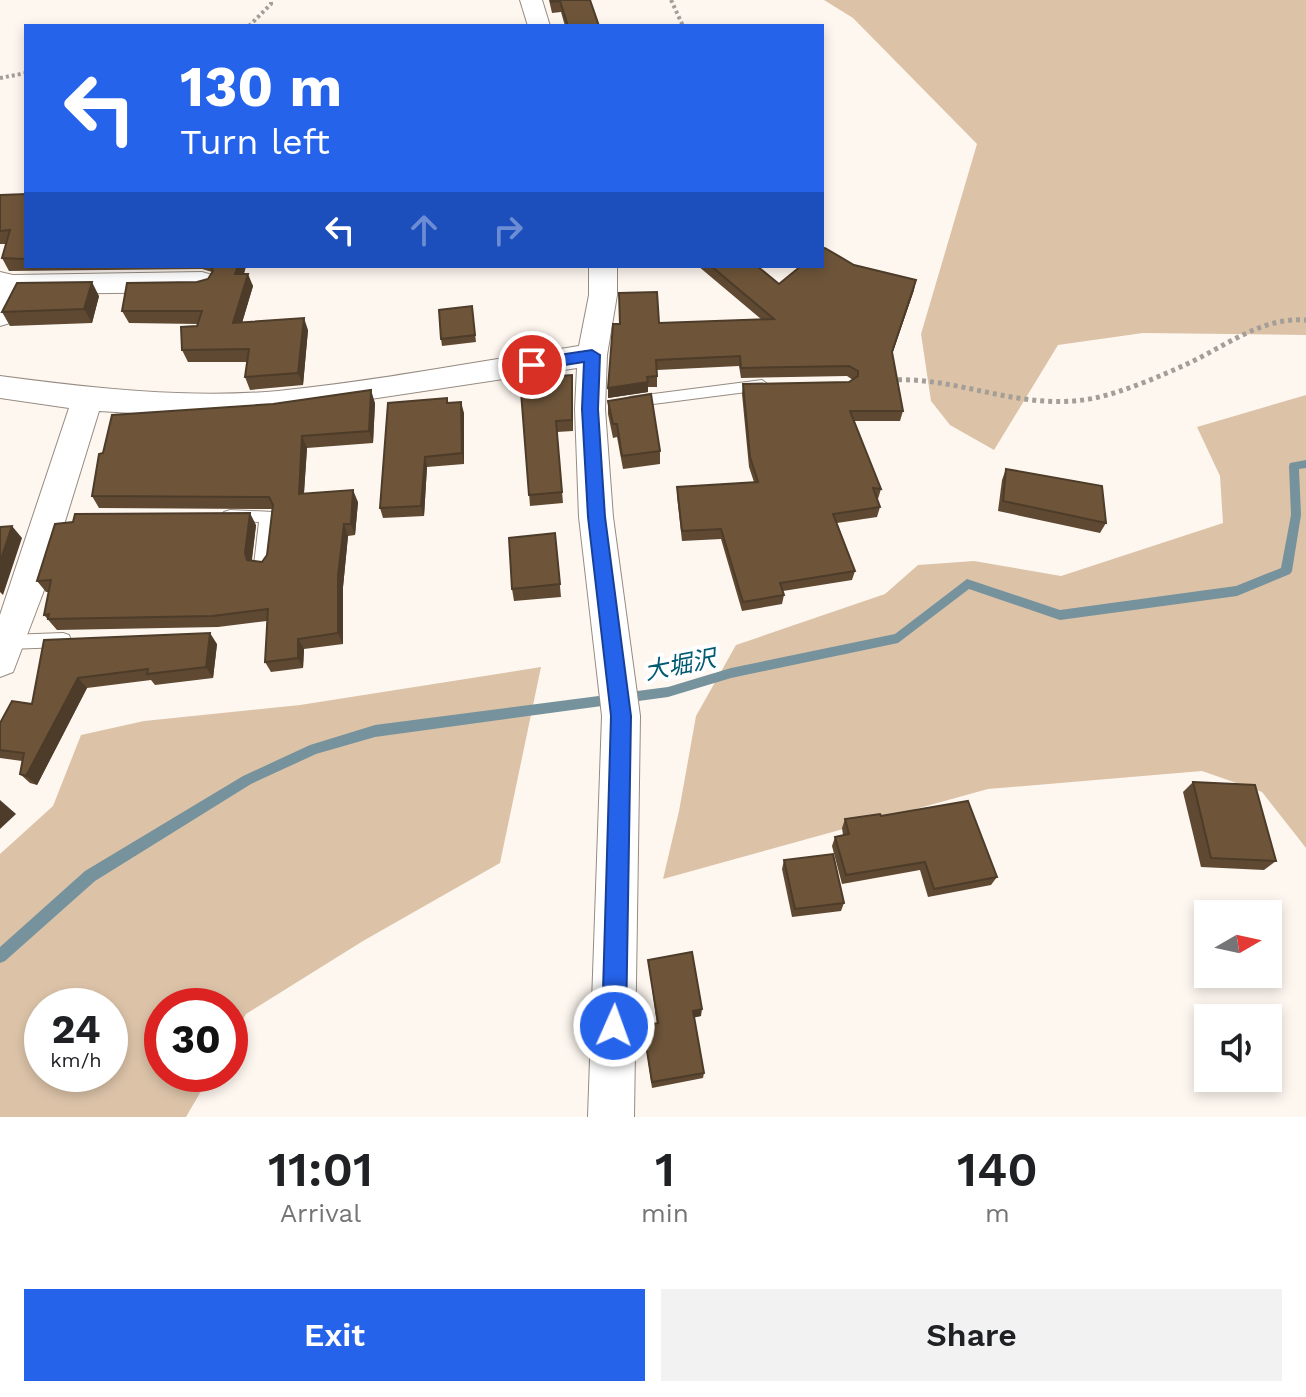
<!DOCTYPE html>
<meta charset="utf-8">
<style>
:root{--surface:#fff;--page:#f2f2f2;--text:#202124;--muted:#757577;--accent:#2563eb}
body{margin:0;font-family:"Work Sans","Noto Sans JP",sans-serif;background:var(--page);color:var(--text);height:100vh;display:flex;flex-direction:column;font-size:30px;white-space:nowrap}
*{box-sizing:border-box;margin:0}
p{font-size:26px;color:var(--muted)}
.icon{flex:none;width:44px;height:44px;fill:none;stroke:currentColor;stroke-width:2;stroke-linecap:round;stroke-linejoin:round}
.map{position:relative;height:1117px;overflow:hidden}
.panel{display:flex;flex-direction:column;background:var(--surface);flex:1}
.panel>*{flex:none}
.guide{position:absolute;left:24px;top:24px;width:800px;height:244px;border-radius:0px;box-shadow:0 4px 12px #0003;background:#2563eb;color:#fff;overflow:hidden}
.needle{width:52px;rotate:81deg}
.fabs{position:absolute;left:1194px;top:900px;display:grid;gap:16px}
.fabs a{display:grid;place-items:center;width:88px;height:88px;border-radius:0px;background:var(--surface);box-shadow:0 4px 12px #0003;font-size:40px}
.speed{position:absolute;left:24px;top:988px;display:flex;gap:16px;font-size:40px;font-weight:700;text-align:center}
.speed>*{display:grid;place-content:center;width:104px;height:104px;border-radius:50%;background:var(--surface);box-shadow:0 4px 12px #0003;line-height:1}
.speed small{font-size:20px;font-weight:400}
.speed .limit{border:12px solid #d22;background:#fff;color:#111}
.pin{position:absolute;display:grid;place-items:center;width:68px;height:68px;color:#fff;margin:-34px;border:4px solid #fff;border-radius:50%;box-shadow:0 2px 8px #0007}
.me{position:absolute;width:88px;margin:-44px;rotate:2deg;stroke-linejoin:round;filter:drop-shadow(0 0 6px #0008)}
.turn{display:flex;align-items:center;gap:28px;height:168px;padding:0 24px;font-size:36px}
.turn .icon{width:104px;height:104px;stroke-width:2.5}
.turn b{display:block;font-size:56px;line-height:68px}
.lanes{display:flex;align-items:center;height:76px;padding:0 24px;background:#0003;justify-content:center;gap:40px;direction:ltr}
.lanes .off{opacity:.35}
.eta{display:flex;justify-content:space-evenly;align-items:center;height:136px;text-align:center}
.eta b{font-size:48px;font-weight:600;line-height:56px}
.cta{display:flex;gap:16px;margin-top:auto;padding:16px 24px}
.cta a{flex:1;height:92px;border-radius:0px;background:var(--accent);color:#fff;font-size:32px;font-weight:600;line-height:92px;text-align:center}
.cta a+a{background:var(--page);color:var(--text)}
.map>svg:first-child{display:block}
.green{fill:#dcc3a8;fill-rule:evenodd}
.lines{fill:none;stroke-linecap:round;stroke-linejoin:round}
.stream{fill:#76929d;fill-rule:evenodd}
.lane-casing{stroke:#968b81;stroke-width:2}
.street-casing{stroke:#968b81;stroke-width:2}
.path-far1{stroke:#a49e98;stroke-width:4;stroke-dasharray:3 3;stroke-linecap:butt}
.path{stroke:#a49e98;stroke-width:5;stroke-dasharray:4 4;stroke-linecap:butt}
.lane{fill:#fff;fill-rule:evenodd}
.street{fill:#fff;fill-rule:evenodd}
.wall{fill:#5f4932}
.shaded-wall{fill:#4d3c29}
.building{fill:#6e553a;stroke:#4d3c29;stroke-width:2}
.route{fill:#2563eb;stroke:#184099;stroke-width:2}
.labels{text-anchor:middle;stroke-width:8;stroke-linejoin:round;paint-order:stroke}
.water-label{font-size:24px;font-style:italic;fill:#005a72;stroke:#fff}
</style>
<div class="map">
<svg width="1306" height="1117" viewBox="0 0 1306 1117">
<rect width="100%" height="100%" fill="#fef7f0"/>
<!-- green -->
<g class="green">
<polygon points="824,0 1306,0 1306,335 1143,333 1058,345 994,450 950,425 931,401 921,334 977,144 853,18"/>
<polygon points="1306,395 1306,848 1262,792 1202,771 988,789 663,879 679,811 696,716 736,645 885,594 918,565 974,561 1061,576 1223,523 1220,476 1197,427"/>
<path d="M541,667L500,863L363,941L246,1014L230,1042V1006H162V1074H211L186,1117H0V854L53,806L81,735L144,721L300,705ZM110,1006V1074H42V1006Z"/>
</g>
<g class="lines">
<!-- stream -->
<polygon class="stream" points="1306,460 1306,468 1299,469 1301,515 1292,571 1290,574 1237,596 1060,620 969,589 898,643 731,678 668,697 375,737 316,754 251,784 95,881 5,961 0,963 0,947 85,871 243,776 310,745 375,725 668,687 731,668 895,634 967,579 1060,610 1236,586 1281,568 1291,515 1289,466 1290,463"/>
<defs>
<g id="lane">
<polygon points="762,380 769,385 762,390 630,407 623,402 630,397"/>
<polygon points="230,510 273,512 275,516 268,570 256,570 254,565 259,522 224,520 222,516 224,512"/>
<polygon points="63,633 69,635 71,640 69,645 63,647 8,649 2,647 0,643 2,637 8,635"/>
</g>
<g id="street">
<polygon points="520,0 542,0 550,26 528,26"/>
<path d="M589,266H617V295L607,355L605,409L613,517L640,716L634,1117H588L602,716L579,517L575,409L577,368L278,413L183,416L99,411L43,593L13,672L0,677V615L69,408L0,398V376C92,388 185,399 278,391C377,381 480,361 579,346L589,295Z"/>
<polygon points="0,272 13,275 202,272 212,275 216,282 212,289 202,292 23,294 10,323 0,326"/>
</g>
</defs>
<!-- lane casing -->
<use href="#lane" class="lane-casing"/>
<!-- street casing -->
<use href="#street" class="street-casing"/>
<!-- path-far1 -->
<g class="path-far1">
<polyline points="671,0 683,26"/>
<polyline points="249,26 271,4 271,0"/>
<polyline points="0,78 26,73"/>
</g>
<!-- path -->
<path class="path" d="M890,380C960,376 1022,413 1095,398C1123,392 1161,376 1187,364C1226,346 1261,317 1306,320"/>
<!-- lane -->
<use href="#lane" class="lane"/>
<!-- street -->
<use href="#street" class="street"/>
</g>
<!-- wall -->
<g class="wall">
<polygon points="549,0 590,0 599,26 565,26 561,12 552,13"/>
<polygon points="26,194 26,266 246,266 244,274 253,286 242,323 308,330 303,385 250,390 245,377 247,362 188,362 182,350 198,324 129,323 122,311 208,279 212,272 202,269 9,271 2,258 6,244 0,244 0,195"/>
<polygon points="854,265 914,290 892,354 903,411 900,421 854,421 881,489 878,499 877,498 880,507 877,517 837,523 855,571 852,580 783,591 784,595 782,604 742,611 721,539 682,541 677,496 677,487 754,482 749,467 742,394 743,384 849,382 853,380 847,376 741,378 739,366 657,370 657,387 648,387 648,392 608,398 608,388 659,323 761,319 698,266 757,266 779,284"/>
<polygon points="99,296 92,323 10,326 2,312"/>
<polygon points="472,306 476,342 442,346 441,339"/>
<polygon points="520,379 573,386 573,431 557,432 563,503 530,506"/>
<polygon points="608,401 660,451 660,464 623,469 617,437 613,438 608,414"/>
<polygon points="375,403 373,443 307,448 304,493 358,502 355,535 348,536 343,587 343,644 304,649 303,668 271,672 265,662 267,621 218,627 57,630 44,615 49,592 46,592 37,581 256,525 252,560 262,562 267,555 272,509 99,508 92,496"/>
<polygon points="448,403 464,413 464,464 427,467 424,516 383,518 380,508"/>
<polygon points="1006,469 1106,523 1100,533 998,511 1002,480"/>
<polygon points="555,533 561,597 514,601 512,589"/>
<polygon points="44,640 217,644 213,678 155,685 151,680 87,688 37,785 30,783 20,774 22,761 0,758 0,723 32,704"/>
<polygon points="1193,782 1276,861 1264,870 1201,867 1183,792"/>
<polygon points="881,816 997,877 991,885 928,897 920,870 842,884 832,846 835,837 843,835 842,828 845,819"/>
<polygon points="784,860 844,903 841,911 792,917 782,869"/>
<polygon points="648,960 701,1016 694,1017 704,1073 703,1078 652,1088 643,1026 657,1024"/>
</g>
<!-- shaded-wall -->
<g class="shaded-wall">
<polygon points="238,266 246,266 240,286 235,274"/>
<polygon points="248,274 253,286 238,336 233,323"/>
<polygon points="916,280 914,290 889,363 892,352"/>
<polygon points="92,282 99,296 92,323 84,309"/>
<polygon points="304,318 308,330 303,385 298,373"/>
<polygon points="572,375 573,386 573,431 572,420"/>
<polygon points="648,382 648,392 608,398 608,388"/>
<polygon points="371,390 375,403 373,443 369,431"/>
<polygon points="461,402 464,413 464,464 462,453"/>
<polygon points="302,436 307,448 303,506 299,494"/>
<polygon points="425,457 427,467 424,516 421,506"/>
<polygon points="353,490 358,502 355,535 351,524"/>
<polygon points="250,513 256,525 251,565 247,560 245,553"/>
<polygon points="344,524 348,536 343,587 343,644 338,633 338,576"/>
<polygon points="12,526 22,538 3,595 0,592 0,562"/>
<polygon points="210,633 217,644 213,678 206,667"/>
<polygon points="298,639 304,649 303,668 298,658"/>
<polygon points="78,678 87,688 37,785 26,776"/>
<polygon points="0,800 16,814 0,829"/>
<polygon points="702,1009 701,1016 692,1018 693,1011"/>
</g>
<!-- building -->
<g class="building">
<polygon points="551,0 590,0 599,26 568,26 560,1 551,2"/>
<polygon points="26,194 26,259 2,258 10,230 0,231 0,195"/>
<polygon points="825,248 854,265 916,280 892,352 903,411 850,411 881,489 873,488 880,507 833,514 855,571 780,583 784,595 743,602 721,529 682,531 677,487 758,482 750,457 743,384 849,382 858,376 858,371 849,366 741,368 740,356 656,360 657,376 647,377 648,382 608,388 613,324 620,324 619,293 657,292 659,323 774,319 711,266 757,266 779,284 801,266 822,266 822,250"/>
<polygon points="211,266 238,266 235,274 248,274 233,323 304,318 298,373 245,377 249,349 182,350 181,327 197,326 202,311 122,311 127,283 197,282 208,279 213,271"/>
<polygon points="92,282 84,309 2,312 17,283"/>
<polygon points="472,306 475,335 441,339 439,310"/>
<polygon points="572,375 572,420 556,421 562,492 529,495 520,379"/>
<polygon points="371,390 369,431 302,436 299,494 353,490 351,524 344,524 338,576 338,633 298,639 298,658 265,662 268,609 212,616 48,619 49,614 44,615 51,580 37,581 55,524 73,522 75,514 250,513 245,553 247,560 262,562 267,555 273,505 269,497 92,496 99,454 103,453 112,415 273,404"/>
<polygon points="651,394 660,451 622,456 617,424 613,424 608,401"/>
<polygon points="447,398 447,403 461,402 462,453 425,457 421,506 380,508 388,403"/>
<polygon points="1006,469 1102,486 1106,523 1003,501"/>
<polygon points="12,526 0,562 0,527"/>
<polygon points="555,533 560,584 512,589 509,538"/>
<polygon points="210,633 206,667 147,674 148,669 78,678 26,776 20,774 24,753 0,750 0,723 12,701 32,704 44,640"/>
<polygon points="1193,782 1255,785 1276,861 1211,858"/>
<polygon points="968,801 997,877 934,889 925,862 846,875 835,837 849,834 845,819 880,814 881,816"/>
<polygon points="833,854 844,903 795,909 784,860"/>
<polygon points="692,952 702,1009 693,1011 704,1073 652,1082 643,1026 658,1023 648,960"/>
</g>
<!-- route -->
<polygon class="route" points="592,350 600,355 598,409 605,517 631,716 626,1026 622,1035 614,1038 605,1035 602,1026 611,716 588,517 582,409 584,362 532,370 524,365 532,359"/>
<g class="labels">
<!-- water labels -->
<g class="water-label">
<text transform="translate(680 665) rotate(-11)" y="8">大堀沢</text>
</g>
</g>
</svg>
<div class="fabs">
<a><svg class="needle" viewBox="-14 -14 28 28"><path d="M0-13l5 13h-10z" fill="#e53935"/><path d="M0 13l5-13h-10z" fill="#757577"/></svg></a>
<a><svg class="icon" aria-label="sound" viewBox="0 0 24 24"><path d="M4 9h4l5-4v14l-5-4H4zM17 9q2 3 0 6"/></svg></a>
</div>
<div class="speed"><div>24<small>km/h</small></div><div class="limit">30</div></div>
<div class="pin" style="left:532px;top:365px;background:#d93025"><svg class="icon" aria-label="arrive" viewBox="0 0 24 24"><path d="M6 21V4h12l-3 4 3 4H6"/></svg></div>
<svg class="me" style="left:614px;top:1026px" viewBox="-20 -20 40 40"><circle r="17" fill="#2563eb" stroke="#fff" stroke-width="3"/><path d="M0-11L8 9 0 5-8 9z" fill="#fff"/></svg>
<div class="guide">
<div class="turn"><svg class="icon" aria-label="left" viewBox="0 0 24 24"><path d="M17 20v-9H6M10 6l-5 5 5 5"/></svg><div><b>130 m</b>Turn left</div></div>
<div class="lanes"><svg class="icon" aria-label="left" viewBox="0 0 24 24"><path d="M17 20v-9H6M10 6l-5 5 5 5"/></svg><svg class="icon off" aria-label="ahead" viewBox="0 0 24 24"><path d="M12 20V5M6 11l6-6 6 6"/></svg><svg class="icon off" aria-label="right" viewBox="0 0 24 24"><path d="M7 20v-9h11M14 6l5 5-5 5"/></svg></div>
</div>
</div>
<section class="panel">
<div class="eta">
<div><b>11:01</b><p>Arrival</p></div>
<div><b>1</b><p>min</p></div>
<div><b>140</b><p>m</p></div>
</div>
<div class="cta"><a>Exit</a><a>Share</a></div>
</section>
